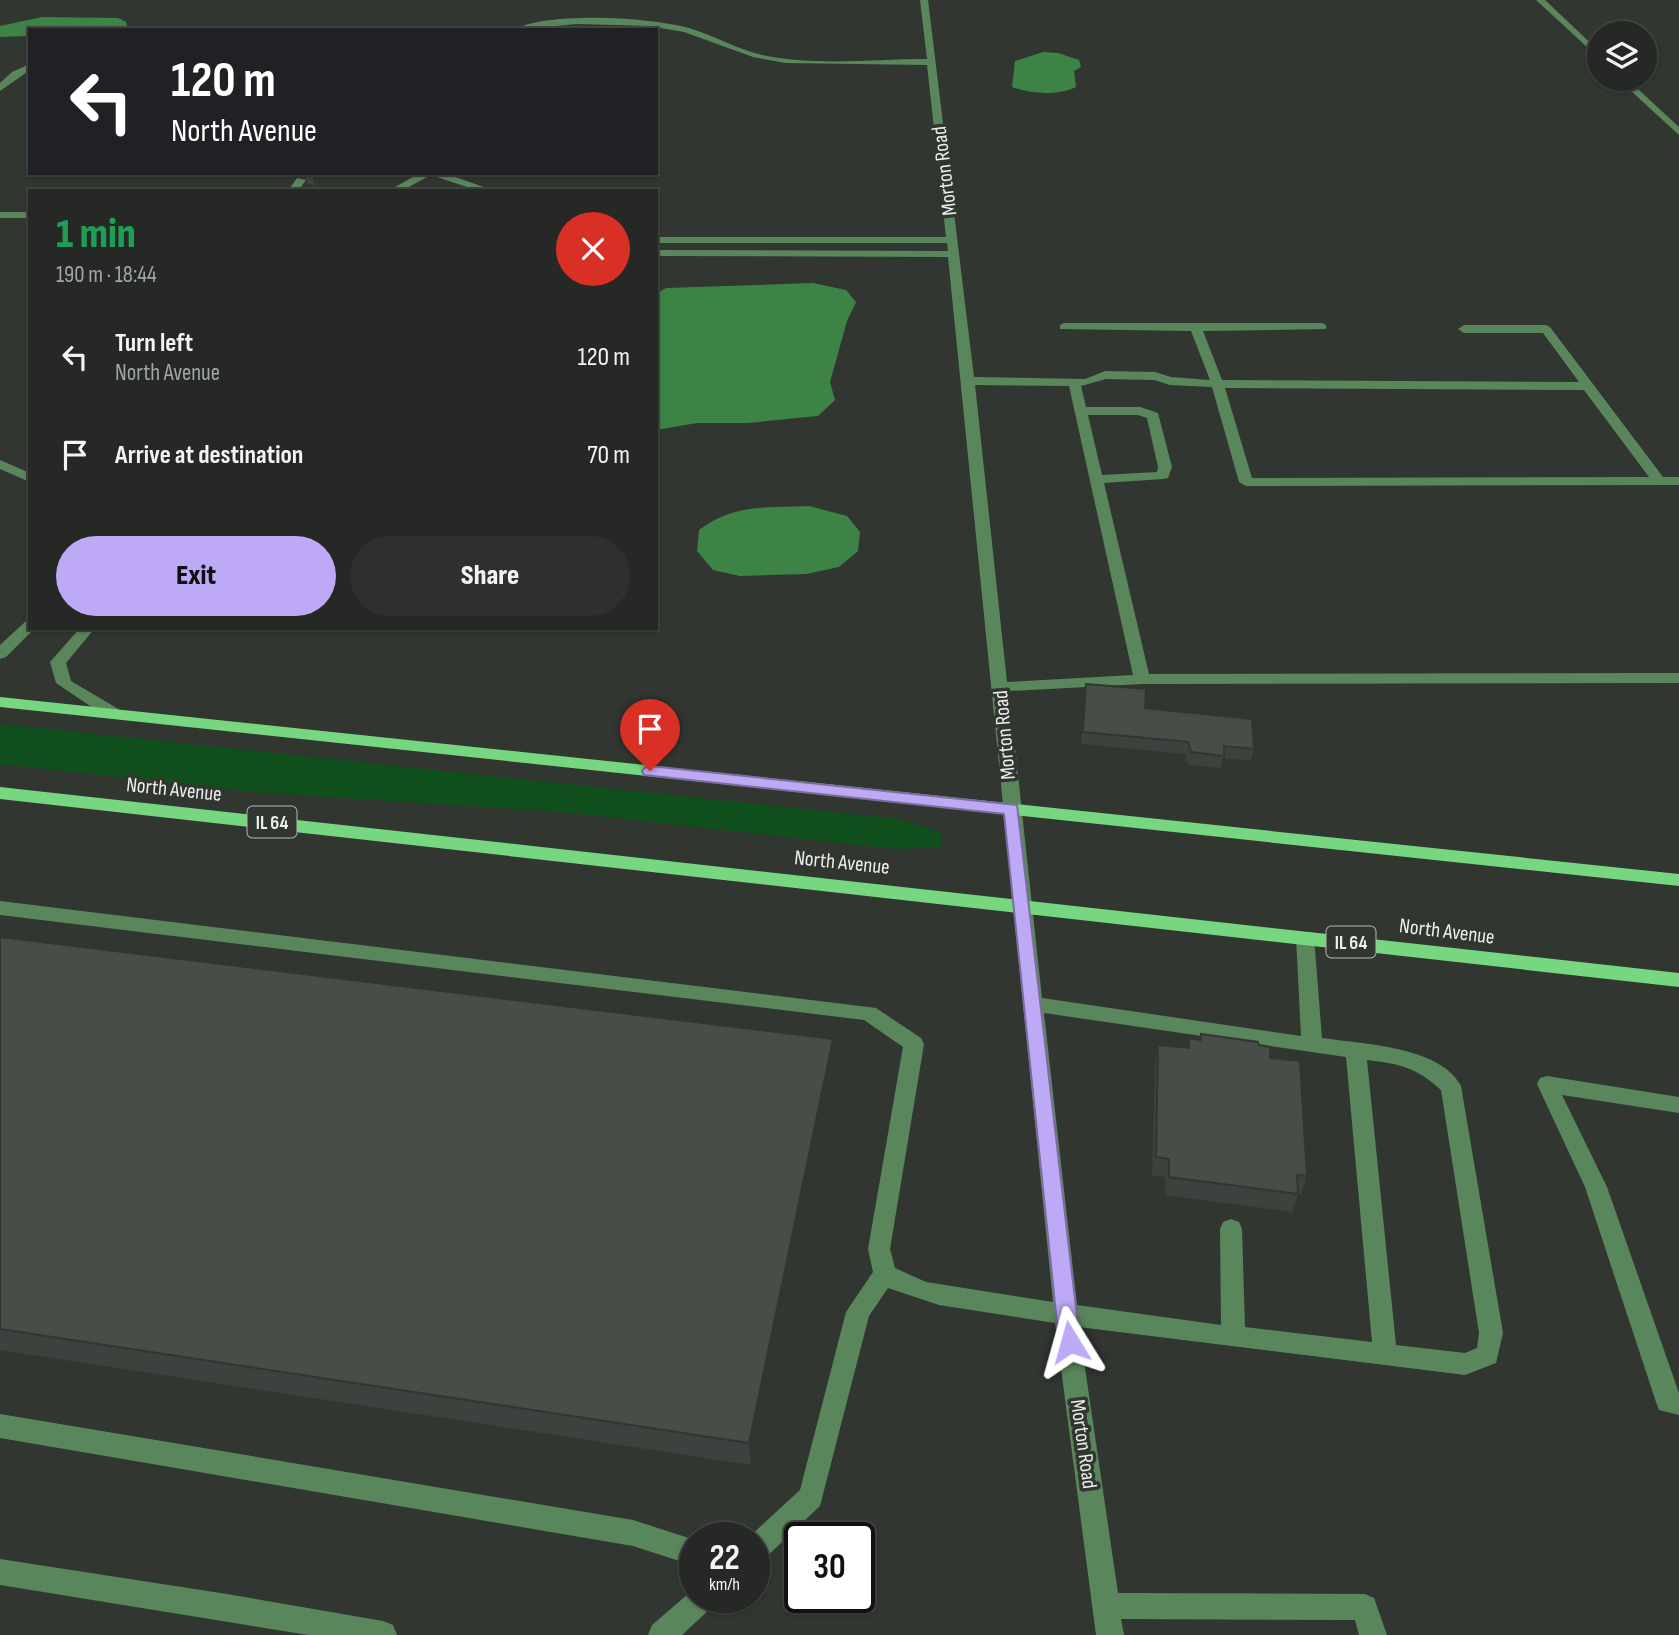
<!DOCTYPE html>
<meta charset="utf-8">
<style>
:root{--surface:#252825;--page:#2d302d;--text:#f1f3f6;--muted:#a3a6a7;--line:#424442;--accent:#bda9f5}
body{margin:0;font-family:"Sofia Sans Condensed",sans-serif;background:var(--page);color:var(--text);height:100vh;display:flex;flex-direction:column;font-size:26px;white-space:nowrap}
*{box-sizing:border-box;margin:0}
p{font-size:23px;color:var(--muted)}
.icon{flex:none;width:38px;height:38px;fill:none;stroke:currentColor;stroke-width:2;stroke-linecap:round;stroke-linejoin:round}
.map{position:relative;flex:1;overflow:hidden}
.side{position:absolute;left:28px;top:189px;width:630px;height:441px;display:flex;flex-direction:column;background:var(--surface);border-radius:0px;box-shadow:0 2px 5px #0004,0 0 0 2px var(--line)}
.side>*{flex:none}
.hud{position:absolute;left:28px;top:28px;width:630px;height:147px;border-radius:0px;box-shadow:0 2px 5px #0004,0 0 0 2px var(--line);background:#202124;color:#fff;overflow:hidden}
.tools{position:absolute;left:1587px;top:21px;display:grid;gap:14px}
.tools a{display:grid;place-items:center;width:70px;height:70px;border-radius:50%;background:var(--surface);box-shadow:0 2px 5px #0004,0 0 0 2px var(--line);font-size:35px}
.speed{position:absolute;left:679px;top:1522px;display:flex;gap:14px;font-size:35px;font-weight:700;text-align:center}
.speed>*{display:grid;place-content:center;width:91px;height:91px;border-radius:50%;background:var(--surface);box-shadow:0 2px 5px #0004,0 0 0 2px var(--line);line-height:1}
.speed small{font-size:18px;font-weight:400}
.speed .limit{border:4px solid #111;border-radius:10px;background:#fff;color:#111}
.pin{position:absolute;display:grid;place-items:center;width:60px;height:60px;color:#fff;margin:-72px -30px;border-radius:50% 50% 50% 0;rotate:-45deg;box-shadow:0 0 7px #0007}
.pin .icon{rotate:45deg}
.me{position:absolute;width:77px;margin:-38px;rotate:352deg;stroke-linejoin:round;filter:drop-shadow(0 0 5px #0008)}
.turn{display:flex;align-items:center;gap:24px;height:147px;padding:0 28px;font-size:32px}
.turn .icon{width:91px;height:91px;stroke-width:2.5}
.turn b{display:block;font-size:49px;line-height:60px}
.round{display:grid;place-items:center;flex:none;width:74px;height:74px;border-radius:37px;background:var(--page)}
.head{display:flex;align-items:center;justify-content:space-between;height:119px;padding:0 28px}
h1{font-size:42px;font-weight:800;line-height:52px;color:#1e9e55}
.cta{display:flex;gap:14px;margin-top:auto;padding:14px 28px}
.cta a{flex:1;height:80px;border-radius:42px;background:var(--accent);color:#111;font-size:28px;font-weight:800;line-height:80px;text-align:center}
.cta a+a{background:var(--page);color:var(--text)}
ul{padding:0;list-style:none}
li{display:flex;align-items:center;gap:21px;height:98px;padding:0 28px}
li div{flex:1}
li b{display:block;font-size:26px}
li em{font-style:normal}
.map>svg:first-child{display:block}
.green{fill:#0f4f1b}
.water{fill:#3d8345}
.lines{fill:none;stroke-linecap:round;stroke-linejoin:round}
.minor{fill:#5a865c;fill-rule:evenodd}
.major{fill:#77d680;fill-rule:evenodd}
.wall{fill:#3e423e}
.shaded-wall{fill:#323632}
.building{fill:#484d48;stroke:#323632;stroke-width:2}
.route{fill:#bda9f5;stroke:#7b6e9f;stroke-width:2}
.labels{text-anchor:middle;stroke-width:7;stroke-linejoin:round;paint-order:stroke}
.shield{fill:#313631;stroke:#b4b8b4;stroke-width:2}
.shield-label{font-size:19px;font-weight:bold;fill:#ecefec}
.street-label{font-size:21px;fill:#ecefec;stroke:#313631}
</style>
<div class="map">
<svg width="1679" height="1635" viewBox="0 0 1679 1635">
<rect width="100%" height="100%" fill="#313631"/>
<!-- green -->
<polygon class="green" points="0,724 899,819 942,833 940,847 895,849 562,812 252,792 0,764"/>
<!-- water -->
<g class="water">
<polygon points="42,17 118,18 126,22 127,26 120,30 30,30 30,36 0,37 0,26"/>
<path d="M1043,52L1058,53L1079,60L1081,67L1074,71L1076,87C1057,96 1031,94 1012,87L1015,61Z"/>
<polygon points="813,283 846,290 856,302 847,321 830,382 835,400 818,416 748,423 697,423 656,430 656,294 666,288"/>
<path d="M809,506L847,516L860,532L858,551L839,567L806,574L740,576L713,570L697,551L699,530C735,503 767,508 809,506Z"/>
</g>
<g class="lines">
<!-- minor -->
<g class="minor">
<path d="M920,0H928L974,377L1085,379L1105,371L1155,372L1171,377L1210,380L1191,331L1060,329V325L1064,323H1322L1326,325V329L1203,331L1222,380L1579,382L1543,333H1464L1458,329L1464,325H1546L1550,327L1663,477H1679V485L1246,486L1239,482L1212,387L1170,385L1154,380L1106,379L1081,386L1086,407H1140L1158,413L1172,467L1168,478L1163,479L1104,483L1149,674L1679,673V683L1142,684L1009,691L1042,998L1301,1036L1296,937L1298,932H1312L1314,937L1322,1038C1362,1044 1440,1046 1461,1086L1503,1333L1496,1363L1465,1375L1079,1327L1118,1593L1365,1594L1374,1598L1387,1635H1359L1355,1620L1121,1619L1124,1635H1096L1055,1323L939,1305L888,1288L869,1316L820,1506L763,1560L754,1564V1538H748L800,1490L846,1312L873,1272L868,1249L903,1047L864,1020L0,915V901L876,1008L921,1038L924,1044L890,1249L895,1268L926,1282L1053,1302L948,257L656,256V250L948,251L947,243H656V237H946L927,65L785,63L753,57L684,32L649,26L577,24L513,30C549,11 652,17 692,29C717,37 741,51 767,56C819,66 874,59 927,59ZM975,385L1069,386L1133,675L1007,682ZM1225,388L1584,390L1649,477L1252,478ZM1088,415H1138L1147,418L1158,467L1157,472L1102,475ZM1044,1013L1346,1057L1372,1342L1245,1327L1242,1229L1239,1222L1231,1219L1223,1222L1220,1229L1221,1325L1077,1305ZM1367,1060C1400,1064 1416,1067 1441,1090L1479,1333L1477,1348L1465,1353L1396,1345Z"/>
<polygon points="1536,0 1545,0 1600,52 1600,59"/>
<polygon points="30,64 30,70 0,91 0,83 12,72"/>
<polygon points="1618,79 1627,79 1679,127 1679,135"/>
<polygon points="420,173 444,173 495,191 479,191 431,175 401,191 388,191"/>
<polygon points="297,178 306,180 298,191 288,191"/>
<rect x="0" y="212" width="30" height="6"/>
<polygon points="0,460 30,473 30,482 0,469"/>
<polygon points="30,620 30,628 35,628 6,657 0,659 0,645 25,622"/>
<polygon points="80,628 95,628 66,663 71,681 120,710 122,714 120,718 108,718 56,683 50,662"/>
<polygon points="1547,1076 1679,1097 1679,1113 1562,1095 1607,1187 1679,1393 1679,1415 1659,1410 1656,1402 1585,1187 1537,1084 1540,1078"/>
<polygon points="0,1414 633,1520 695,1540 695,1566 633,1546 0,1438"/>
<polygon points="0,1559 227,1594 383,1621 393,1625 397,1635 308,1635 0,1585"/>
<polygon points="695,1588 695,1598 716,1598 712,1607 682,1635 648,1635 652,1625"/>
</g>
<!-- major -->
<g class="major">
<polygon points="0,697 1679,874 1679,886 0,707"/>
<polygon points="0,787 1679,973 1679,987 0,799"/>
</g>
</g>
<!-- wall -->
<g class="wall">
<polygon points="288,173 356,173 315,186 307,183 306,177 295,177"/>
<polygon points="1086,684 1145,708 1254,749 1251,761 1223,758 1221,768 1188,765 1185,754 1081,744"/>
<polygon points="0,937 833,1039 833,1064 751,1465 0,1350"/>
<polygon points="1201,1034 1259,1045 1270,1058 1307,1176 1301,1195 1298,1194 1292,1212 1165,1195 1165,1177 1152,1176 1155,1063 1158,1045 1187,1048 1189,1038 1200,1039"/>
</g>
<!-- shaded-wall -->
<g class="shaded-wall">
<polygon points="312,173 356,173 315,186"/>
<polygon points="833,1039 833,1064 751,1465 749,1443"/>
</g>
<!-- building -->
<g class="building">
<polygon points="1086,684 1146,689 1145,708 1252,719 1254,749 1224,746 1224,756 1191,752 1188,742 1083,732"/>
<polygon points="0,937 833,1039 749,1443 0,1329"/>
<polygon points="1201,1034 1258,1042 1259,1045 1270,1047 1270,1058 1300,1061 1307,1176 1297,1175 1298,1194 1169,1177 1169,1159 1156,1157 1158,1045 1189,1048 1189,1038 1201,1040"/>
</g>
<!-- route -->
<polygon class="route" points="650,766 1017,805 1080,1342 1077,1349 1070,1352 1062,1349 1059,1342 1004,814 644,775 642,771 644,768"/>
<g class="labels">
<!-- shield labels -->
<g class="shield">
<rect x="247.5" y="806.5" width="49" height="31" rx="5"/>
<rect x="1326.5" y="926.5" width="49" height="31" rx="5"/>
</g>
<g class="shield-label">
<text x="272" y="829">IL 64</text>
<text x="1351" y="949">IL 64</text>
</g>
<!-- street labels -->
<g class="street-label">
<text transform="translate(944 171) rotate(-97)" y="7">Morton Road</text>
<text transform="translate(1004 735) rotate(-95)" y="7">Morton Road</text>
<text transform="translate(174 789) rotate(6)" y="7">North Avenue</text>
<text transform="translate(842 862) rotate(6)" y="7">North Avenue</text>
<text transform="translate(1447 931) rotate(7)" y="7">North Avenue</text>
<text transform="translate(1084 1444) rotate(82)" y="7">Morton Road</text>
</g>
</g>
</svg>
<div class="tools">
<a><svg class="icon" aria-label="layers" viewBox="0 0 24 24"><path d="M12 4l9 5-9 5-9-5zM3 14l9 5 9-5"/></svg></a>
</div>
<div class="speed"><div>22<small>km/h</small></div><div class="limit">30</div></div>
<div class="pin" style="left:650px;top:771px;background:#d93025"><svg class="icon" aria-label="arrive" viewBox="0 0 24 24"><path d="M6 21V4h12l-3 4 3 4H6"/></svg></div>
<svg class="me" style="left:1070px;top:1342px" viewBox="-20 -20 40 40"><path d="M0-17L14 15 0 8-14 15z" fill="#bda9f5" stroke="#fff" stroke-width="4"/></svg>
<div class="hud">
<div class="turn"><svg class="icon" aria-label="left" viewBox="0 0 24 24"><path d="M17 20v-9H6M10 6l-5 5 5 5"/></svg><div><b>120 m</b>North Avenue</div></div>
</div>
<section class="side">
<div class="head"><div><h1>1 min</h1><p>190 m · 18:44</p></div><a class="round" style="background:#d93025;color:#fff"><svg class="icon" aria-label="close" viewBox="0 0 24 24"><path d="M6 6l12 12M18 6L6 18"/></svg></a></div>
<ul>
<li><svg class="icon" aria-label="left" viewBox="0 0 24 24"><path d="M17 20v-9H6M10 6l-5 5 5 5"/></svg><div><b>Turn left</b><p>North Avenue</p></div><em>120 m</em></li>
<li><svg class="icon" aria-label="arrive" viewBox="0 0 24 24"><path d="M6 21V4h12l-3 4 3 4H6"/></svg><div><b>Arrive at destination</b></div><em>70 m</em></li>
</ul>
<div class="cta"><a>Exit</a><a>Share</a></div>
</section>
</div>
